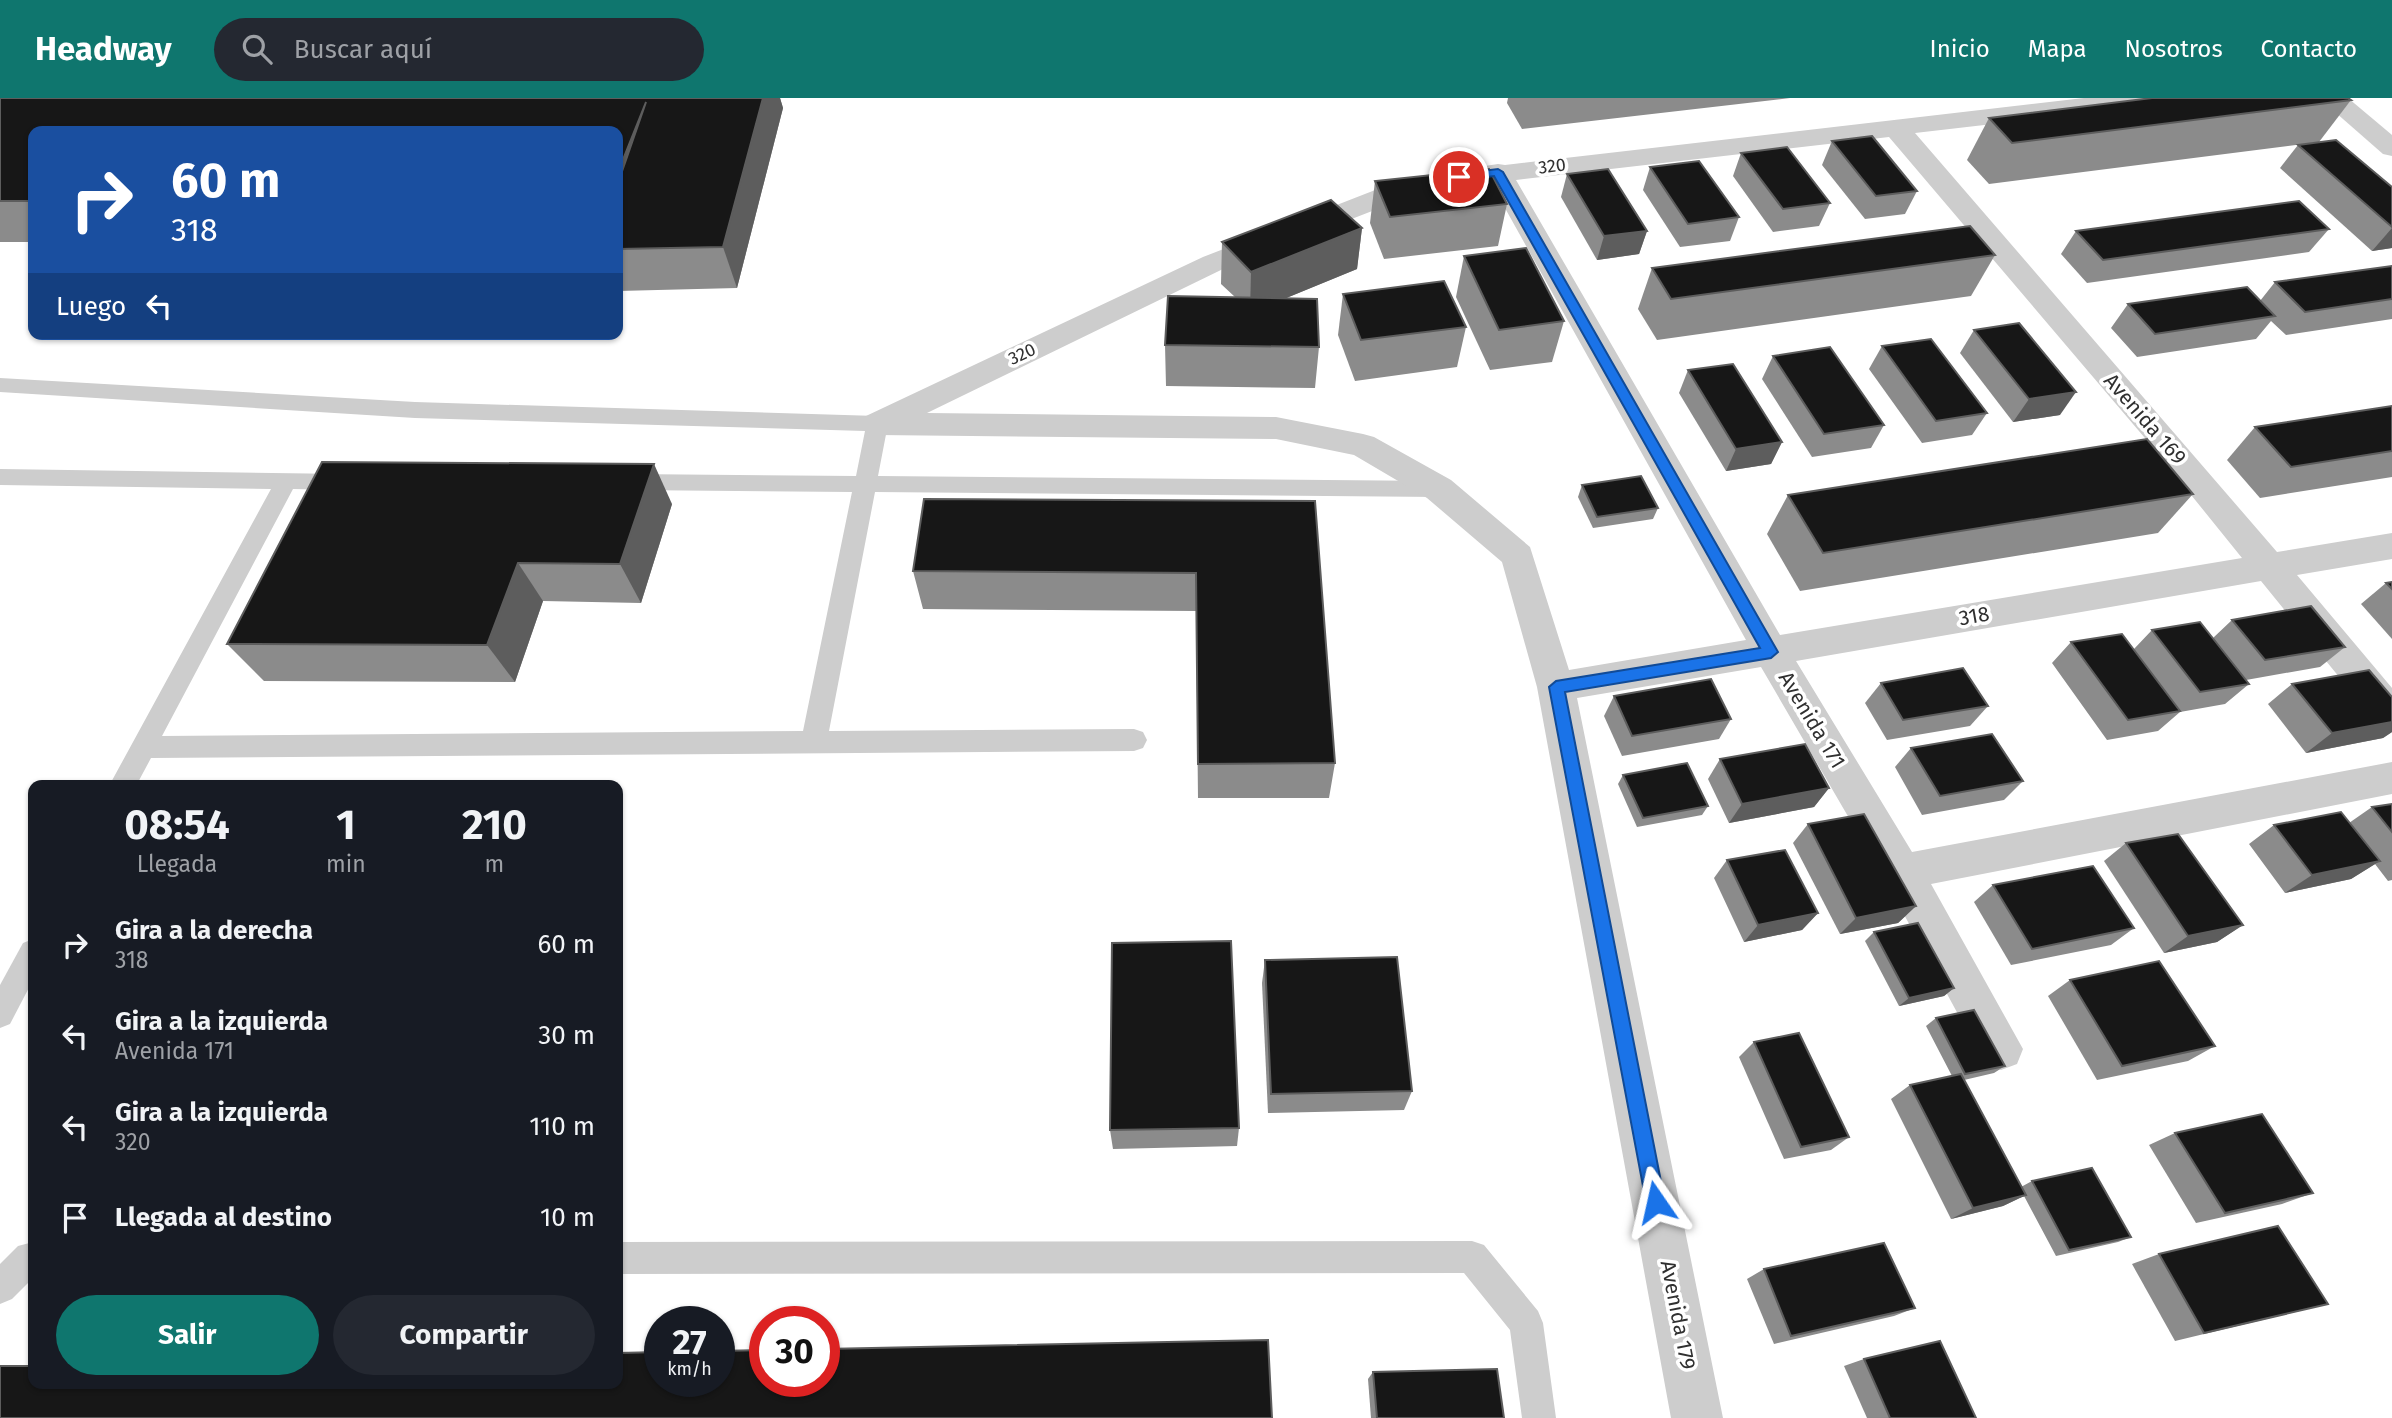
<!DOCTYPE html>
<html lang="es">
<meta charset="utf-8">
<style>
:root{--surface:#171b24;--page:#242831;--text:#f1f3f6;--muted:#9ea1a6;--accent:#0f766e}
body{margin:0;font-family:"Fira Sans",sans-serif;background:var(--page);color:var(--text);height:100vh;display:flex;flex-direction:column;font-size:26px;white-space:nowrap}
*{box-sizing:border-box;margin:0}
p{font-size:23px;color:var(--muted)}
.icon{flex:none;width:38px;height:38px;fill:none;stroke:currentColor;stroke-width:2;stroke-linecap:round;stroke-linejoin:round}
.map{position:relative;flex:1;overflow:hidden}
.details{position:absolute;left:28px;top:682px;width:595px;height:609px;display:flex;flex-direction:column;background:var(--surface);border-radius:14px;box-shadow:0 2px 5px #0004}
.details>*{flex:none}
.guide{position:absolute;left:28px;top:28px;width:595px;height:214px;border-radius:14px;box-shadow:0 2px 5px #0004;background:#1a4fa0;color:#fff;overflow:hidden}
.speed{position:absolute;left:644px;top:1208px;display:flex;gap:14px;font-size:35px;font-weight:700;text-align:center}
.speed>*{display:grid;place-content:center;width:91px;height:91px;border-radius:50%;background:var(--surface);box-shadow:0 2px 5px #0004;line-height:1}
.speed small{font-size:18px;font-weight:400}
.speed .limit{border:10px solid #d22;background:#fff;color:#111}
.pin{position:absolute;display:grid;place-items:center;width:60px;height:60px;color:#fff;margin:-30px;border:4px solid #fff;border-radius:50%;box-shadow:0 2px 7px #0007}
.me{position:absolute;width:77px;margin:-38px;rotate:349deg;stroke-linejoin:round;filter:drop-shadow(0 0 5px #0008)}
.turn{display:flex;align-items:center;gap:24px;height:147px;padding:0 28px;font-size:32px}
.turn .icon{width:91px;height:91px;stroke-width:2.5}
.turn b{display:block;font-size:49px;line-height:60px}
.then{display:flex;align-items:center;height:66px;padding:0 28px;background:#0003;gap:14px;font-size:26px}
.eta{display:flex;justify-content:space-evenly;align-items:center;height:119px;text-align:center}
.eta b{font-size:42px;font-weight:700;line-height:49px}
.button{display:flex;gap:14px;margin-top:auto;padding:14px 28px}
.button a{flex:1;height:80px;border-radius:42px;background:var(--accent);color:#fff;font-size:28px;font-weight:700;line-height:80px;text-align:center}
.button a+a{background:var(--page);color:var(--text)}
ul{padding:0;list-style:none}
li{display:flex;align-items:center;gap:21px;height:91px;padding:0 28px}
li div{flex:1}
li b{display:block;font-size:26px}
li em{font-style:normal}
header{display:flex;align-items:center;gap:42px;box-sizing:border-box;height:98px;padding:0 35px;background:var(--accent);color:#fff}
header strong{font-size:33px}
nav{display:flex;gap:38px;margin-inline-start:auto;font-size:24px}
.search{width:490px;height:63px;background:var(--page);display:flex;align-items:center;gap:18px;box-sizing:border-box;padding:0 24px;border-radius:38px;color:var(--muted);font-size:26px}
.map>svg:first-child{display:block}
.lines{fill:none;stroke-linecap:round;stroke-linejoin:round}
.service{fill:#cdcdcd;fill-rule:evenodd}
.minor{fill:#cdcdcd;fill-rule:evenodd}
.wall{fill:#8b8b8b}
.shaded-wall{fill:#5d5d5d}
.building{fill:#171717;stroke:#5d5d5d;stroke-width:2}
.route{fill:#1a73e8;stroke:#114b97;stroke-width:2}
.labels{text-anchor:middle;stroke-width:7;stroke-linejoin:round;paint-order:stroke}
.far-street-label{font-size:18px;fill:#303030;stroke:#fff}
.street-label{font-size:21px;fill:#303030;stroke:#fff}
</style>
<header>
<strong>Headway</strong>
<div class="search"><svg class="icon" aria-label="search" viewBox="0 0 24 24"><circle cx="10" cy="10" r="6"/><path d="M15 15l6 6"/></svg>Buscar aquí</div>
<nav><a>Inicio</a><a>Mapa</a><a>Nosotros</a><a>Contacto</a></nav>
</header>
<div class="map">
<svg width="2392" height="1320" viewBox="0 0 2392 1320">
<rect width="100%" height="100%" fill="#fff"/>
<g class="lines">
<!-- service -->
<g class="service">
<polygon points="0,280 415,304 877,318 885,321 888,326 878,378 1439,383 1447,385 1450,391 1447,397 1439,399 875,394 829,633 1134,631 1143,634 1147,642 1143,650 1134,653 151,660 136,688 109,688 271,391 0,387 0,371 345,376 353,378 356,384 353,390 345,392 293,391 162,638 803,633 852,394 629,392 621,390 618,384 621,378 629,376 856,378 865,333 415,320 0,294"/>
<polygon points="33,841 33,882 10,926 0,930 0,887 23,845"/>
<polygon points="1472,1143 1484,1147 1538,1213 1543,1225 1556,1320 1522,1320 1510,1232 1464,1175 618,1176 618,1144"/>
<polygon points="33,1144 33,1180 12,1201 0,1206 0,1166 18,1148"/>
</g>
<!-- minor -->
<g class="minor">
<path d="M2084,0H2163L2159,5L2150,8L1915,35L2277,454L2392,435V461L2297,477L2392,590V632L2379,628L2261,483L1796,563L1912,754L2392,664V696L1931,786L2023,951L2017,966L2001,972L1985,966L1888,787L1761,569L1577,600L1723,1320H1671L1537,589L1502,464L1427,400L1354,357L1276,341L877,337L866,334L861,326L866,318L1203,159L1406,80L1498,66L1505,67ZM1889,39L2150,346L2242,460L1780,537L1516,82ZM1491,85L1746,542L1569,572L1530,449L1451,382L1374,339L1363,336L1276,319L927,315L1223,171L1421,94Z"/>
<polygon points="2319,0 2348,0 2392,37 2392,58 2383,56"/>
</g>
</g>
<!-- wall -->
<g class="wall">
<polygon points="0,0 780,0 783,10 737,190 618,193 618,33 33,33 33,144 0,144"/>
<polygon points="1508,0 1790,0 1522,31 1507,5"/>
<polygon points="2351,2 2319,44 1989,86 1967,62 1989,20"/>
<polygon points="1832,43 1917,93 1905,116 1865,121 1822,67"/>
<polygon points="2298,47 2392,89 2392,150 2372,153 2280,70"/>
<polygon points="1741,55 1830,105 1819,128 1773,134 1733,78"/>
<polygon points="1650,69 1739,119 1730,143 1680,149 1643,92"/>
<polygon points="1567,76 1647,133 1639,156 1597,162 1561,99"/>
<polygon points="1375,83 1507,106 1498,148 1384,161 1370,125"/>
<polygon points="1362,130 1357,171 1286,200 1319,249 1315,290 1166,288 1165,247 1235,199 1221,186 1222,144"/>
<polygon points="2329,131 2309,154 2087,185 2061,156 2076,133"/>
<polygon points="1995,157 1971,198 1657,242 1638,211 1652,170"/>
<polygon points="1464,158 1564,223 1552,264 1490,272 1456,199"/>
<polygon points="2392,168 2392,221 2286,237 2271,223 2256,241 2137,259 2111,230 2128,206 2260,203 2275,184"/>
<polygon points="1343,196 1466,229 1457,269 1355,283 1338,237"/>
<polygon points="1974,232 2060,317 2013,324 1960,255"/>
<polygon points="1882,248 1987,315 1972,337 1922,345 1869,271"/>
<polygon points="1773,258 1884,327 1871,350 1812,359 1762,281"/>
<polygon points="1688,272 1782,344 1771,366 1726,373 1679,295"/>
<polygon points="2392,308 2392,379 2260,400 2227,362 2255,329"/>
<polygon points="1582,387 1658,410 1653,421 1593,430 1578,399"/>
<polygon points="2193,396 2158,435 1800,493 1767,436 1788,397"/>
<polygon points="1315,403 1335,665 1329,700 1198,700 1196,513 923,511 913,473"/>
<polygon points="672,406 641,505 543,503 515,584 264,583 227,546"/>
<polygon points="2392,484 2392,541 2361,506 2386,485"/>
<polygon points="2232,522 2345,549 2320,569 2246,582 2249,586 2225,606 2180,614 2158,633 2107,642 2052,565 2071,544 2134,551 2152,532 2213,540"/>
<polygon points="1881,585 1988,608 1970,628 1887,642 1865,605"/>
<polygon points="2292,586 2392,599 2392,634 2383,640 2306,655 2268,606"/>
<polygon points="1614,598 1731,621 1719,641 1622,658 1604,618"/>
<polygon points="1911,650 2023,683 2004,702 1922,717 1895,669"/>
<polygon points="1720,661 1829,690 1814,709 1729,725 1708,681"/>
<polygon points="1623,677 1708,708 1702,717 1637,729 1618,686"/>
<polygon points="2392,706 2392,782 2388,783 2375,766 2351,781 2285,795 2249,746 2274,727 2349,725 2372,709"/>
<polygon points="1808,726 1916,808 1898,825 1840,836 1793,745"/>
<polygon points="2126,745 2243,827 2217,844 2164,855 2104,763"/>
<polygon points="1727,762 1818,815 1802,832 1744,844 1714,780"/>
<polygon points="1993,787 2134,830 2111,847 2011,867 1974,804"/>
<polygon points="1874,834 1954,890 1944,898 1899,908 1865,843"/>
<polygon points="1265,862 1412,993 1404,1012 1268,1015 1262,885"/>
<polygon points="2070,882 2215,948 2188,963 2097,982 2048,898"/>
<polygon points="1936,920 2005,968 1994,975 1964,982 2021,1089 2032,1083 2131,1139 2118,1144 2056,1158 2024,1098 2003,1108 1951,1121 1891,1001 1910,987 1952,978 1926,928"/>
<polygon points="1754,944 1849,1039 1831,1052 1784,1061 1739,959"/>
<polygon points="1239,1030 1237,1048 1113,1051 1110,1032"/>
<polygon points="2175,1035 2313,1095 2282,1106 2196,1125 2149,1047"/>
<polygon points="2159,1156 2328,1206 2175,1243 2132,1166"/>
<polygon points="1764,1171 1915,1210 1894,1218 1774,1246 1747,1181"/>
<polygon points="1864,1261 1976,1320 1867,1320 1844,1268"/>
<polygon points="1373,1274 1504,1320 1371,1320 1368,1281"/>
</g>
<!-- shaded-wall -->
<g class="shaded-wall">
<polygon points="763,0 780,0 783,10 737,190 723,149"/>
<polygon points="646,4 618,128 618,74"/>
<polygon points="1362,130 1357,171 1250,215 1251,174"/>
<polygon points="2392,130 2392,150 2372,153"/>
<polygon points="1647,133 1639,156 1597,162 1604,138"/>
<polygon points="2076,294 2060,317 2013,324 2029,301"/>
<polygon points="1782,344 1771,366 1726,373 1736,351"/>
<polygon points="654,366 672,406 641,505 620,466"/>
<polygon points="518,465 543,503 515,584 487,547"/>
<polygon points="2392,624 2392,634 2383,640 2306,655 2332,635"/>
<polygon points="1829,690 1814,709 1729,725 1742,706"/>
<polygon points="2380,763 2351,781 2285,795 2312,777"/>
<polygon points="1916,808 1898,825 1840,836 1856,820"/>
<polygon points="1818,815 1802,832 1744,844 1758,827"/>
<polygon points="2243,827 2217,844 2164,855 2188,838"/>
<polygon points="1954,890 1944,898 1899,908 1909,900"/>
<polygon points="2026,1097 2003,1108 1951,1121 1973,1110"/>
</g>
<!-- building -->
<g class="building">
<polygon points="0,0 763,0 723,149 618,151 618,85 646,4 618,74 618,33 33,33 33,103 0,103"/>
<polygon points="2152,0 2348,0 2351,2 2012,45 1989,20"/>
<polygon points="1872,38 1917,93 1876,98 1832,43"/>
<polygon points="2336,42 2392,89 2392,129 2298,47"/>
<polygon points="1787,49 1830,105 1783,111 1741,55"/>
<polygon points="1699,63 1739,119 1688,126 1650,69"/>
<polygon points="1489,71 1507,106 1390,119 1375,83"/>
<polygon points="1608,71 1647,133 1604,138 1567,76"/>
<polygon points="1331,102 1362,130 1251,174 1222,144"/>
<polygon points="2299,103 2329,131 2103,162 2076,133"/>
<polygon points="1970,128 1995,157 1671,201 1652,170"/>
<polygon points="1526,150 1564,223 1499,232 1464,158"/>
<polygon points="2392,168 2392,201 2305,214 2275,184"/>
<polygon points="1444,183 1466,229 1361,242 1343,196"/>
<polygon points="2247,189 2275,218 2155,236 2128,206"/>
<polygon points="1168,198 1317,201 1319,249 1165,247"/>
<polygon points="2019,225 2076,294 2029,301 1974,232"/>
<polygon points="1931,241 1987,315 1936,323 1882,248"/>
<polygon points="1830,249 1884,327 1824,336 1773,258"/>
<polygon points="1733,266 1782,344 1736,351 1688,272"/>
<polygon points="2392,308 2392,353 2291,369 2255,329"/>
<polygon points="2147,341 2193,396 1823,455 1788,397"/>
<polygon points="322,364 654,366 620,466 518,465 487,547 227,546"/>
<polygon points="1641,378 1658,410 1597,419 1582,387"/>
<polygon points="924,401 1315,403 1335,665 1198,666 1196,475 913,473"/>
<polygon points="2392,484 2392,491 2386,485"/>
<polygon points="2311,508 2345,549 2265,562 2232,522"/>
<polygon points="2200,524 2249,586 2200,594 2152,532"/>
<polygon points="2122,536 2180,613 2128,622 2071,544"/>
<polygon points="1963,570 1988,608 1903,622 1881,585"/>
<polygon points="2369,572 2392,599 2392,624 2332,635 2292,586"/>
<polygon points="1711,581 1731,621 1632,638 1614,598"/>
<polygon points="1992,636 2023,683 1940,698 1911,650"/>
<polygon points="1805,646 1829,690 1742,706 1720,661"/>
<polygon points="1687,665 1708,708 1643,720 1623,677"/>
<polygon points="2392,706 2392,734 2372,709"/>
<polygon points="2341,714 2380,763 2312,777 2274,727"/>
<polygon points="1864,716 1916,808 1856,820 1808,726"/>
<polygon points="2178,736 2243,827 2188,838 2126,745"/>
<polygon points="1785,752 1818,815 1758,827 1727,762"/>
<polygon points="2093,768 2134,830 2032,851 1993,787"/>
<polygon points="1918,825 1954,890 1909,900 1874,834"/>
<polygon points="1231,843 1239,1030 1110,1032 1112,845"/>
<polygon points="1397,859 1412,993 1271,996 1265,862"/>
<polygon points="2159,863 2215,948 2122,968 2070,882"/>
<polygon points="1974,912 2005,968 1965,976 1936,920"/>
<polygon points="1799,935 1849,1039 1801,1049 1754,944"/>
<polygon points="1961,976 2026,1097 1973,1110 1910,987"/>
<polygon points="2262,1016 2313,1095 2225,1115 2175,1035"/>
<polygon points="2092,1070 2131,1139 2069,1152 2032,1083"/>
<polygon points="2278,1128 2328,1206 2204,1235 2159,1156"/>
<polygon points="1884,1145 1915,1210 1791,1238 1764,1171"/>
<polygon points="1268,1242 1272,1320 0,1320 0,1268 33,1268 33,1286 618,1286 618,1255 660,1254 660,1283 719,1283 719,1253 765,1252 765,1283 824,1283 824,1251"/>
<polygon points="1940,1243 1976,1320 1890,1320 1864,1261"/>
<polygon points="1497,1271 1504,1320 1377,1320 1373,1274"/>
</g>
<!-- route -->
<polygon class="route" points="1498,71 1503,74 1778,554 1771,560 1565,594 1665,1104 1663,1110 1656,1113 1649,1110 1646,1104 1549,589 1556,583 1760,550 1494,78 1459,83 1454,79 1459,76"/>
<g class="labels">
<!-- far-street labels -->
<g class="far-street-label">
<text transform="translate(1552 68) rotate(-7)" y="6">320</text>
<text transform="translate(1022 256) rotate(-25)" y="6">320</text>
</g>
<!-- street labels -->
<g class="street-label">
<text transform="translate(2145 321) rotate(49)" y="7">Avenida 169</text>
<text transform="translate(1974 518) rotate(-10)" y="7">318</text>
<text transform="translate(1812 622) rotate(59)" y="7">Avenida 171</text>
<text transform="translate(1678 1217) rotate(79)" y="7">Avenida 179</text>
</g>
</g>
</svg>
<div class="speed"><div>27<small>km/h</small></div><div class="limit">30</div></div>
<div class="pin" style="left:1459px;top:79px;background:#d93025"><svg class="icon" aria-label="arrive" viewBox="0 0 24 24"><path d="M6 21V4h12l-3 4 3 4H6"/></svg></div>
<svg class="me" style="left:1656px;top:1104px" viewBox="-20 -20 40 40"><path d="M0-17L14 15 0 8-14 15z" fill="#1a73e8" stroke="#fff" stroke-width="4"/></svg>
<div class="guide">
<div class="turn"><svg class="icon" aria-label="right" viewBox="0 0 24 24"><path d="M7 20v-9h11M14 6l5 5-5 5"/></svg><div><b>60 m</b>318</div></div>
<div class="then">Luego<svg class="icon" aria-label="left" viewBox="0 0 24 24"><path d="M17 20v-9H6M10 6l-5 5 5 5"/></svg></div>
</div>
<section class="details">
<div class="eta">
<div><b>08:54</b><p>Llegada</p></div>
<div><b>1</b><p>min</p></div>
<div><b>210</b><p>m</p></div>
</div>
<ul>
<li><svg class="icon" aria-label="right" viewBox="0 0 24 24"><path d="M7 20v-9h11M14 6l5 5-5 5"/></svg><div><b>Gira a la derecha</b><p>318</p></div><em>60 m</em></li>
<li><svg class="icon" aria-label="left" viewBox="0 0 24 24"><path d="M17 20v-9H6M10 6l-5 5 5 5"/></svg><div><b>Gira a la izquierda</b><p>Avenida 171</p></div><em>30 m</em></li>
<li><svg class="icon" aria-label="left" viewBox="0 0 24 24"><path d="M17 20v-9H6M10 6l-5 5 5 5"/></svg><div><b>Gira a la izquierda</b><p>320</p></div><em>110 m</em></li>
<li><svg class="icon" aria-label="arrive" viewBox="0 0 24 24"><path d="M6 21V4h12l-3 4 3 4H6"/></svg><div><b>Llegada al destino</b></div><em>10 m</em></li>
</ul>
<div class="button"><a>Salir</a><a>Compartir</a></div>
</section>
</div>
